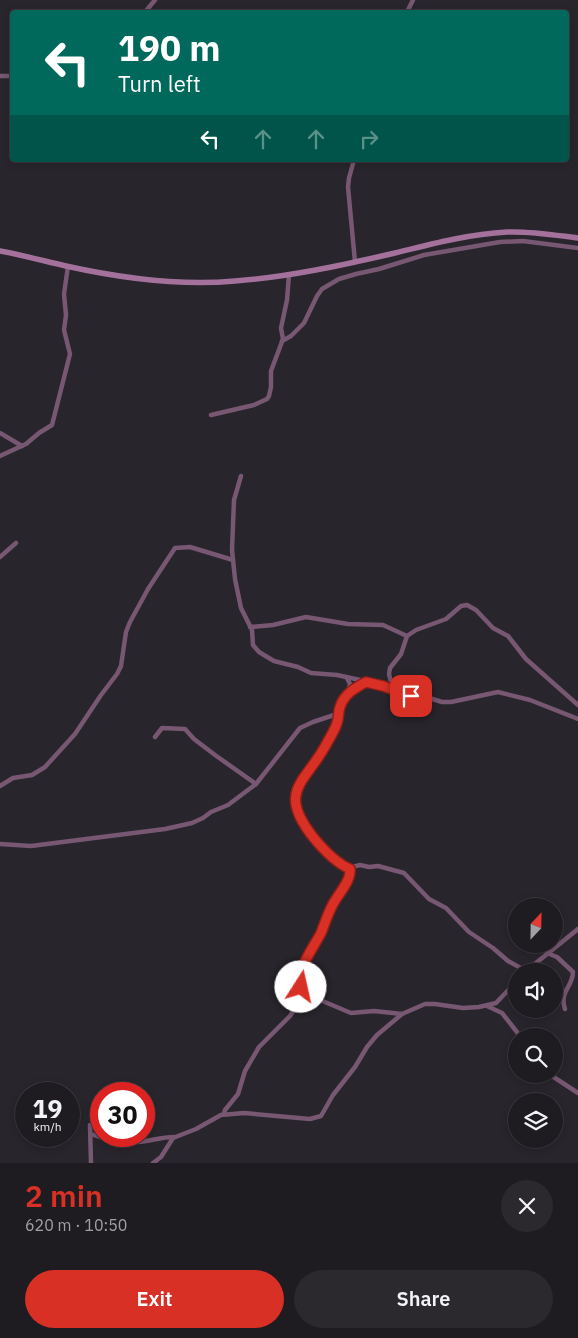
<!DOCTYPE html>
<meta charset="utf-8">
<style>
:root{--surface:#1e1c21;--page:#2b292e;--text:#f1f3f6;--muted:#a1a1a5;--line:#3c3a3f;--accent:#d93025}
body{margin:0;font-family:"IBM Plex Sans",sans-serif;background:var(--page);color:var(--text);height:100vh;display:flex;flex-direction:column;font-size:19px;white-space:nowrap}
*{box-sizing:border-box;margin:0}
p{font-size:16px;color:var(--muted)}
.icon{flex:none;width:28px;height:28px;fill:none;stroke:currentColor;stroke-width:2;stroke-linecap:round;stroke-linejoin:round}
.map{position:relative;height:1163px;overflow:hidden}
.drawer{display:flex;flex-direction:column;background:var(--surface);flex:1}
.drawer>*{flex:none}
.banner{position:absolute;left:10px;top:10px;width:559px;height:152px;border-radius:5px;box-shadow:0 2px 8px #0003,0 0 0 1px var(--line);background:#00695c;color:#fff;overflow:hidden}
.needle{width:32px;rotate:22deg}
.buttons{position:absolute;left:508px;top:898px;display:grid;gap:10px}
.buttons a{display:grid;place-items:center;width:55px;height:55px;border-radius:50%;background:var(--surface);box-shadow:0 2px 8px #0003,0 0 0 1px var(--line);font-size:25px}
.speed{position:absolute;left:15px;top:1082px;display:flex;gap:10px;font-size:25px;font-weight:700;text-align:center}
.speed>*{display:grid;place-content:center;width:65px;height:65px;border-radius:50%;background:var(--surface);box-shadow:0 2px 8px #0003,0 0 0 1px var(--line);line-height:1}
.speed small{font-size:12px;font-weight:400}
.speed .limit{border:8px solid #d22;background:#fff;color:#111}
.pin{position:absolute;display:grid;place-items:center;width:42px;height:42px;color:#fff;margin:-21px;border-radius:10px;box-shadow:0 2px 8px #0006}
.me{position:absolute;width:55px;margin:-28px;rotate:10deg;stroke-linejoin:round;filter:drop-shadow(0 0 4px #0008)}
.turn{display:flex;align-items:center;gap:18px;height:105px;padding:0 25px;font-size:22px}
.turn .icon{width:65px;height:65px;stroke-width:2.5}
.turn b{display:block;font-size:35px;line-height:42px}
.lanes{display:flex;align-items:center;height:48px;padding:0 25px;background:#0003;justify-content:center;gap:25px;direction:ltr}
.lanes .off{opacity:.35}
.round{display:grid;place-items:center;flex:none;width:52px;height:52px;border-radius:26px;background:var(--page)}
.headline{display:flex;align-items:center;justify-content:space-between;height:85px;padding:0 25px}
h1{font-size:30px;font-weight:600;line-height:38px;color:var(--accent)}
.action{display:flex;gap:10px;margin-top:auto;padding:10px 25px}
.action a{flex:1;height:58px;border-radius:30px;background:var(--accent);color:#fff;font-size:20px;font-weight:600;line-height:58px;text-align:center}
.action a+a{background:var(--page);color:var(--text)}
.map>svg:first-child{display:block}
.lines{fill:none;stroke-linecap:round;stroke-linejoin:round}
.minor{stroke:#775771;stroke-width:4.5}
.secondary{stroke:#a4719c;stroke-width:5.5}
.route-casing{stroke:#8d1f18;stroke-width:12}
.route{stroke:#d93025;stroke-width:9}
</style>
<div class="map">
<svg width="578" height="1163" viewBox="0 0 578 1163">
<rect width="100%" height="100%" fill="#28252c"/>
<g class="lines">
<!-- minor -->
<g class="minor">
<polyline points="145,12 155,0"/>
<polyline points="407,12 413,0"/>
<polyline points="0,76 12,76"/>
<polyline points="354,160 349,178 348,187 355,262"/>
<polyline points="282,341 291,336 304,323 317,296 322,289 339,279 356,274 379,269 424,255 500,242 523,241 578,248"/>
<polyline points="211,415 254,405 267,399 269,396 271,387 271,371 283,339 281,328 287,300 289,275"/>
<polyline points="0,433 22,446"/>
<polyline points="0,456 26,444 39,433 52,425 70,354 64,330 66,315 64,294 68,266"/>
<polyline points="241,476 234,500 232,550 235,579 241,608 252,630 253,645 259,652 274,661 298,667 311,673 337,675 383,685 411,696 426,697 442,702 451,702 498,692 530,700 578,719"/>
<polyline points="0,557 16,543"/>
<polyline points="250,627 273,625 306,617 348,624 383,625 407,636"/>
<polyline points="347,678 350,684 348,692"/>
<polyline points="393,690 389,674 390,668 401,654 407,636 416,630 446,619 461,606 467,605 476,610 493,628 508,636 526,659 578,705"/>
<path d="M339,709C338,727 327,746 316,761C307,773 293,788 295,805C295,813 301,819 305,825C316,843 331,857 348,868L360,865L369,867L378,866L404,873L429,899L446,908L469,932L493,948L508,961L526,971"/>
<polyline points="155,737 162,728 185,729 194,739 215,755 256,784"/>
<polyline points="0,786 13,778 32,775 45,767 75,734 101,695 117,674 121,666 126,632 130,622 148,589 175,548 190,547 233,560"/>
<polyline points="0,844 31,846 165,829 192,823 203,818 211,812 228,805 256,784 300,728 313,722 334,715 349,693 366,682"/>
<path d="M547,953L557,957L573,972C573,987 559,991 565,1009"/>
<polyline points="526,971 578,929"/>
<polyline points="301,992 351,1013 374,1011 402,1014"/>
<polyline points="487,1006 502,1013 520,1036"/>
<polyline points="549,1074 578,1093"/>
<polyline points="225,1114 224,1113 225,1110 238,1094 245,1071 259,1047 290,1016 297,1005 301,992 301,973 308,955 321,932 332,905 347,880 350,869"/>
<polyline points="90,1125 91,1163"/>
<path d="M91,1134C106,1140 122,1143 138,1142C151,1141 161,1137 174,1137"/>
<polyline points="153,1163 161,1157 173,1138 196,1129 221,1115 244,1113 310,1119 321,1116 333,1095 355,1067 367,1047 377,1035 402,1014 425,1004 435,1004 463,1008 479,1007 496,1003 516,982"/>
</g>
<!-- secondary -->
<path class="secondary" d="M0,251C22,255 44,261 66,266C120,278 180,286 235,281C289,277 343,265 395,253C431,244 469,234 507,232C531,231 554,235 578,238"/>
</g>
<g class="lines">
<defs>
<path id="route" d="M301,987C298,966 312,950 321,933C325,923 328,913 333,904C339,893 351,881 350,869C336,863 322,848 313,837C276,790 306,783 327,743C330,737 335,730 337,723C339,718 338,712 340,707C344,694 355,688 366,682L383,686L411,696"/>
</defs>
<!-- route casing -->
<use href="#route" class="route-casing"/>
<!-- route -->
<use href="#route" class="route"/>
</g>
</svg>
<div class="buttons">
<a><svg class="needle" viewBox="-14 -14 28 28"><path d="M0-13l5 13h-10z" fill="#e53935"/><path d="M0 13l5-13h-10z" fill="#a1a1a5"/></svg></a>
<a><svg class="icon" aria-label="sound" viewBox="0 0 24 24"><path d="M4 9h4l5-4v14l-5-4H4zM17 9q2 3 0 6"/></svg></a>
<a><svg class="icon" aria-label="search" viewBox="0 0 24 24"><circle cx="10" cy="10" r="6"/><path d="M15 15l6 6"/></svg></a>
<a><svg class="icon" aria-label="layers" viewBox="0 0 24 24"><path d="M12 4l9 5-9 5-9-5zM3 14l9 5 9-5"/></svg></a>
</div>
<div class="speed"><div>19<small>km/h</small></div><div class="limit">30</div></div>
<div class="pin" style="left:411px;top:696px;background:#d93025"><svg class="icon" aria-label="arrive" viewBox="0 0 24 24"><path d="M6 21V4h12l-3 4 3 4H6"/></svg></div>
<svg class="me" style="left:301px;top:987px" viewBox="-20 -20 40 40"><circle r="19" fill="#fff"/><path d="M0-13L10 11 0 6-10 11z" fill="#d93025"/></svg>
<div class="banner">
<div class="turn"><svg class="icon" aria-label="left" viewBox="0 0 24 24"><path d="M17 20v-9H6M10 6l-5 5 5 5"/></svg><div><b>190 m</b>Turn left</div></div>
<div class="lanes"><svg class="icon" aria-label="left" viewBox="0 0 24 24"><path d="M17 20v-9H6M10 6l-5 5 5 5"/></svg><svg class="icon off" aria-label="ahead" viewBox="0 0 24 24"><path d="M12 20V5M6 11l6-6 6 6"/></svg><svg class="icon off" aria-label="ahead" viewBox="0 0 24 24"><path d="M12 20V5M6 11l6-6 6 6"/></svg><svg class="icon off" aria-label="right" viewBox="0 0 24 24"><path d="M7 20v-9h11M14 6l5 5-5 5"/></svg></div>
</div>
</div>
<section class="drawer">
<div class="headline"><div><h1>2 min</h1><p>620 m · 10:50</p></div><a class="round"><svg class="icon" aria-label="close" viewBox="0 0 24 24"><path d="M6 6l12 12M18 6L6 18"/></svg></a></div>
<div class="action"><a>Exit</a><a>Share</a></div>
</section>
